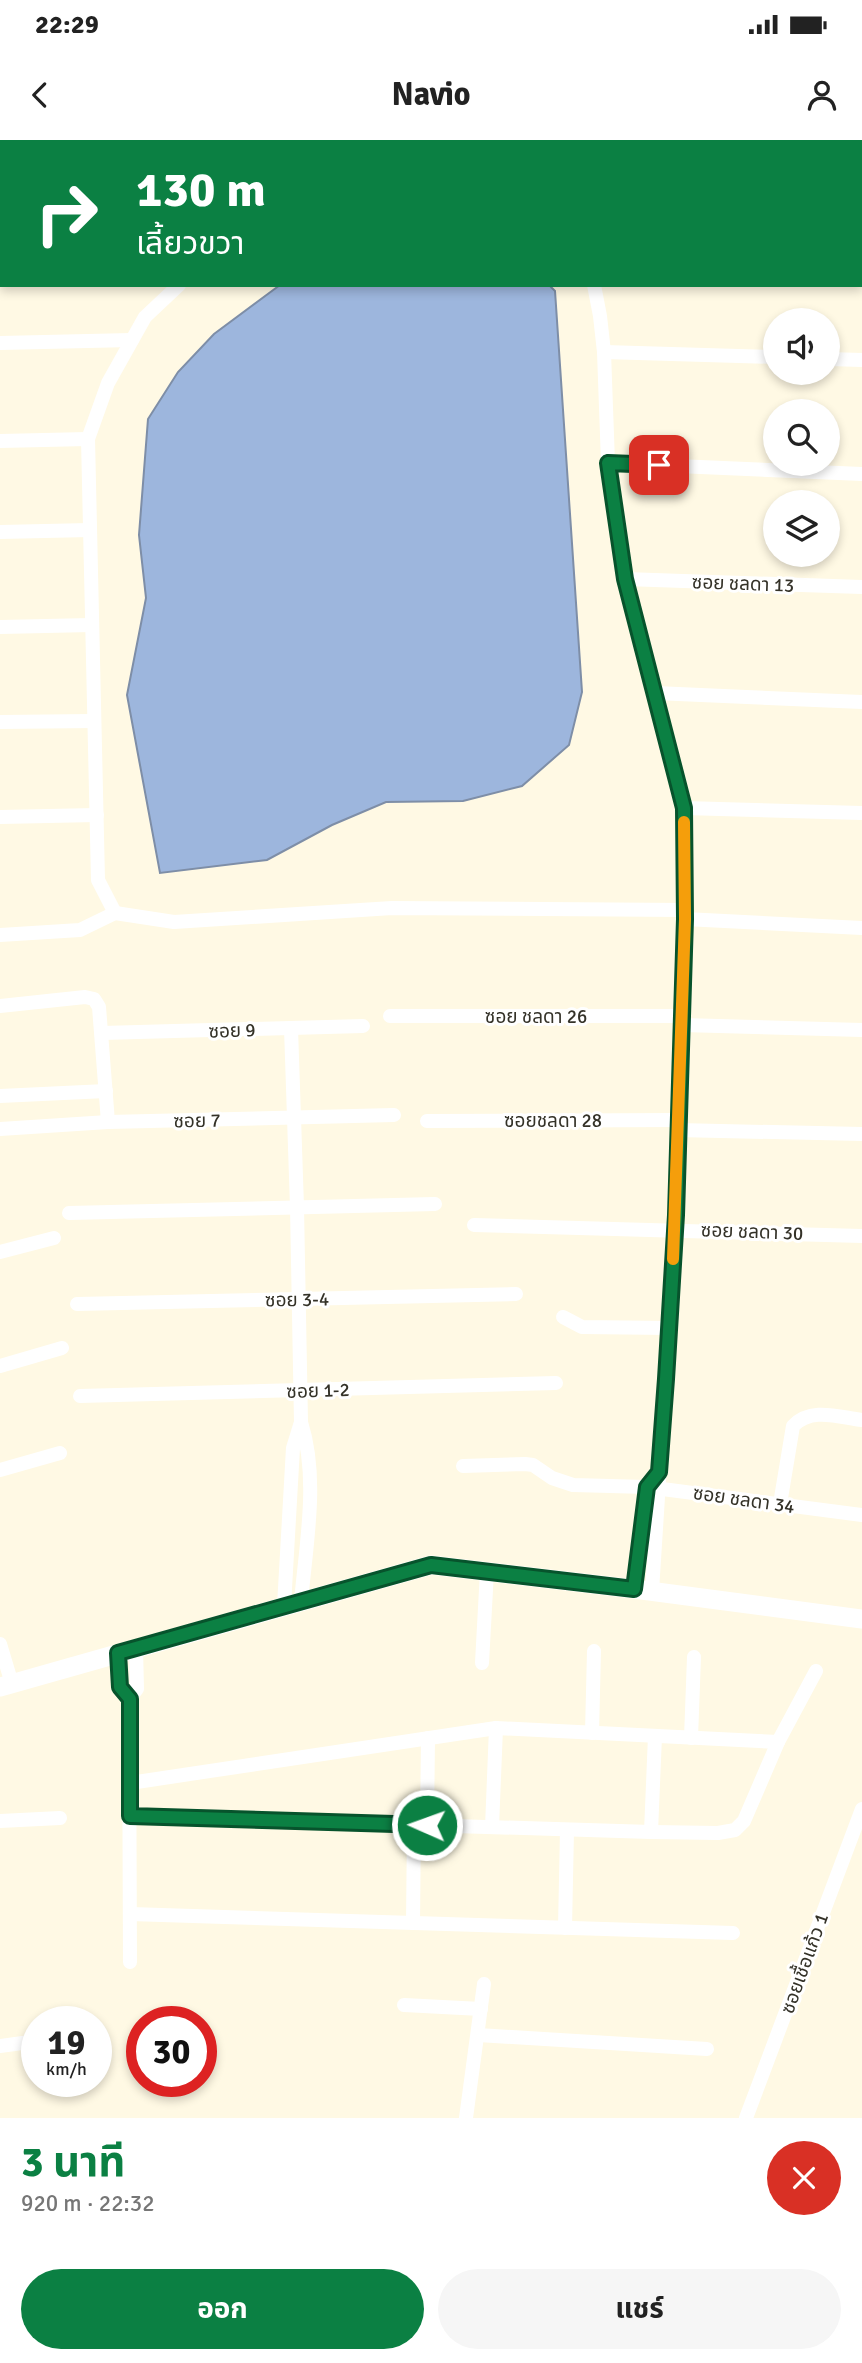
<!DOCTYPE html>
<html lang="th">
<meta charset="utf-8">
<style>
:root{--surface:#fff;--page:#f6f6f6;--text:#222;--muted:#767676;--accent:#0b8043}
body{margin:0;font-family:Signika,"Noto Sans Thai",sans-serif;background:var(--page);color:var(--text);height:100vh;display:flex;flex-direction:column;font-size:26px;white-space:nowrap}
*{box-sizing:border-box;margin:0}
p{font-size:23px;color:var(--muted)}
.icon{flex:none;width:38px;height:38px;fill:none;stroke:currentColor;stroke-width:2;stroke-linecap:round;stroke-linejoin:round}
.map{position:relative;height:1978px;overflow:hidden}
.sheet{display:flex;flex-direction:column;background:var(--surface);flex:1}
.sheet>*{flex:none}
.banner{position:absolute;left:0px;top:0px;width:863px;height:147px;box-shadow:0 4px 10px #0003;background:#0b8043;color:#fff;overflow:hidden}
.buttons{position:absolute;left:763px;top:168px;display:grid;gap:14px}
.buttons a{display:grid;place-items:center;width:77px;height:77px;border-radius:50%;background:var(--surface);box-shadow:0 4px 10px #0003;font-size:35px}
.speed{position:absolute;left:21px;top:1866px;display:flex;gap:14px;font-size:35px;font-weight:700;text-align:center}
.speed>*{display:grid;place-content:center;width:91px;height:91px;border-radius:50%;background:var(--surface);box-shadow:0 4px 10px #0003;line-height:1}
.speed small{font-size:18px;font-weight:400}
.speed .limit{border:10px solid #d22;background:#fff;color:#111}
.pin{position:absolute;display:grid;place-items:center;width:60px;height:60px;color:#fff;margin:-30px;border-radius:14px;box-shadow:0 4px 10px #0006}
.me{position:absolute;width:77px;margin:-38px;rotate:272deg;stroke-linejoin:round;filter:drop-shadow(0 0 5px #0008)}
.turn{display:flex;align-items:center;gap:24px;height:147px;padding:0 21px;font-size:32px}
.turn .icon{width:91px;height:91px;stroke-width:2.5}
.turn b{display:block;font-size:49px;line-height:60px}
.round{display:grid;place-items:center;flex:none;width:74px;height:74px;border-radius:37px;background:var(--page)}
.overview{display:flex;align-items:center;justify-content:space-between;height:119px;padding:0 21px}
h1{font-size:42px;font-weight:700;line-height:52px;color:var(--accent)}
.action{display:flex;gap:14px;margin-top:auto;padding:14px 21px}
.action a{flex:1;height:80px;border-radius:42px;background:var(--accent);color:#fff;font-size:28px;font-weight:700;line-height:80px;text-align:center}
.action a+a{background:var(--page);color:var(--text)}
.status{display:flex;justify-content:space-between;align-items:center;height:49px;padding:0 35px;background:var(--surface);direction:ltr}
.status svg{height:19px;fill:currentColor}
header{display:flex;justify-content:space-between;align-items:center;height:91px;padding:0 21px;background:var(--surface);font-size:32px;font-weight:700}
.map>svg:first-child{display:block}
.water{fill:#9db6dd;stroke:#7e8ea7;stroke-width:2}
.lines{fill:none;stroke-linecap:round;stroke-linejoin:round}
.street{stroke:#fff;stroke-width:14}
.secondary{stroke:#fff;stroke-width:19}
.route-casing{stroke:#07532c;stroke-width:18}
.route{stroke:#0b8043;stroke-width:12}
.slow{stroke:#f59e0b;stroke-width:12}
.labels{text-anchor:middle;stroke-width:6;stroke-linejoin:round;paint-order:stroke}
.street-label{font-size:19px;fill:#343228;stroke:#fff}
</style>
<div class="status"><b>22:29</b><svg viewBox="0 0 49 12"><path d="M0 12V9h3v3zM5 12V6h3v6zM10 12V3h3v9zM15 12V0h3v12zM26 1h20v11H26zM47 4h2v5h-2z"/></svg></div>
<header><svg class="icon" aria-label="back" viewBox="0 0 24 24"><path d="M15 5l-7 7 7 7"/></svg>Navio<svg class="icon" aria-label="person" viewBox="0 0 24 24"><circle cx="12" cy="8" r="4"/><path d="M4 21q1-7 8-7t8 7"/></svg></header>
<div class="map">
<svg width="862" height="1978" viewBox="0 0 862 1978">
<rect width="100%" height="100%" fill="#fff9e4"/>
<!-- water -->
<polygon class="water" points="280,145 549,145 555,151 582,552 569,605 522,646 463,661 386,662 332,685 267,720 160,733 127,555 146,458 139,395 148,279 178,232 214,194"/>
<g class="lines">
<!-- street -->
<g class="street">
<polyline points="432,0 433,2"/>
<polyline points="397,2 398,0"/>
<polyline points="478,2 481,0"/>
<polyline points="0,16 2,16"/>
<polyline points="861,105 862,105"/>
<polyline points="0,111 2,111"/>
<polyline points="594,145 600,176 604,212 608,323 625,439 684,668 685,779 676,1075 652,1451"/>
<polyline points="0,203 132,200"/>
<polyline points="604,212 775,217"/>
<polyline points="828,219 862,220"/>
<polyline points="0,301 88,299"/>
<polyline points="608,323 862,334"/>
<polyline points="0,392 90,390"/>
<polyline points="625,439 862,447"/>
<polyline points="0,487 92,485"/>
<polyline points="655,553 862,562"/>
<polyline points="0,582 94,581"/>
<polyline points="684,668 862,673"/>
<polyline points="0,677 97,675"/>
<polyline points="115,773 98,740 88,299 108,243 145,177 179,145"/>
<polyline points="115,773 174,782 392,768 685,770"/>
<polyline points="685,779 862,788"/>
<polyline points="0,795 80,790 115,773"/>
<polyline points="0,866 85,857 94,859 99,867 108,982"/>
<polyline points="390,876 682,876"/>
<polyline points="682,885 862,890"/>
<path d="M291,888L297,1067L301,1282C319,1339 306,1403 301,1462"/>
<polyline points="102,893 363,886"/>
<polyline points="0,956 106,951"/>
<polyline points="427,981 678,980"/>
<polyline points="0,989 108,982 394,975"/>
<polyline points="677,990 862,994"/>
<polyline points="69,1073 435,1064"/>
<polyline points="474,1085 862,1096"/>
<polyline points="0,1112 54,1098"/>
<polyline points="77,1164 516,1154"/>
<polyline points="563,1177 582,1187 669,1188"/>
<polyline points="0,1226 62,1208"/>
<polyline points="80,1256 556,1243"/>
<polyline points="463,1326 525,1324 533,1325 552,1338 573,1345 647,1347 862,1375"/>
<polyline points="0,1330 60,1313"/>
<path d="M780,1364L793,1286C811,1267 838,1277 862,1280"/>
<polyline points="634,1449 647,1347 651,1341"/>
<polyline points="284,1466 293,1308 301,1282"/>
<polyline points="0,1504 12,1544"/>
<polyline points="118,1513 120,1547 129,1559"/>
<polyline points="482,1523 487,1431"/>
<polyline points="592,1593 594,1511"/>
<polyline points="691,1598 694,1517"/>
<polyline points="130,1643 496,1588 778,1602"/>
<polyline points="130,1676 651,1692 718,1693 735,1690 744,1681 778,1602 816,1531"/>
<polyline points="0,1681 60,1678"/>
<polyline points="427,1685 428,1598"/>
<polyline points="492,1687 496,1588"/>
<polyline points="651,1692 655,1596"/>
<polyline points="130,1774 733,1793"/>
<polyline points="413,1783 414,1685"/>
<polyline points="565,1788 567,1690"/>
<polyline points="130,1822 129,1559 137,1549 136,1508"/>
<polyline points="404,1865 481,1869"/>
<polyline points="478,1895 707,1909"/>
<polyline points="0,1906 37,1901"/>
<polyline points="466,1978 484,1844"/>
<polyline points="746,1978 862,1669"/>
</g>
<!-- secondary -->
<polyline class="secondary" points="0,1547 431,1425 634,1449 862,1479"/>
</g>
<g class="lines">
<defs>
<polyline id="route" points="427,1685 130,1676 130,1559 120,1547 118,1513 431,1425 634,1449 647,1347 659,1332 666,1239 676,1075 682,876 685,779 684,668 625,439 608,323 659,325"/>
</defs>
<!-- route casing -->
<use href="#route" class="route-casing"/>
<!-- route -->
<use href="#route" class="route"/>
<!-- slow -->
<polyline class="slow" points="673,1119 685,779 684,682"/>
</g>
<g class="labels">
<!-- street labels -->
<g class="street-label">
<text transform="translate(743 443) rotate(2)" y="7">ซอย ชลดา 13</text>
<text x="536" y="883">ซอย ชลดา 26</text>
<text transform="translate(232 890) rotate(-2)" y="7">ซอย 9</text>
<text transform="translate(197 980) rotate(-1)" y="7">ซอย 7</text>
<text x="553" y="987">ซอยชลดา 28</text>
<text transform="translate(752 1091) rotate(2)" y="7">ซอย ชลดา 30</text>
<text transform="translate(297 1159) rotate(-1)" y="7">ซอย 3-4</text>
<text transform="translate(318 1250) rotate(-2)" y="7">ซอย 1-2</text>
<text transform="translate(744 1359) rotate(8)" y="7">ซอย ชลดา 34</text>
<text transform="translate(804 1823) rotate(-70)" y="7">ซอยเชื้อแก้ว 1</text>
</g>
</g>
</svg>
<div class="buttons">
<a><svg class="icon" aria-label="sound" viewBox="0 0 24 24"><path d="M4 9h4l5-4v14l-5-4H4zM17 9q2 3 0 6"/></svg></a>
<a><svg class="icon" aria-label="search" viewBox="0 0 24 24"><circle cx="10" cy="10" r="6"/><path d="M15 15l6 6"/></svg></a>
<a><svg class="icon" aria-label="layers" viewBox="0 0 24 24"><path d="M12 4l9 5-9 5-9-5zM3 14l9 5 9-5"/></svg></a>
</div>
<div class="speed"><div>19<small>km/h</small></div><div class="limit">30</div></div>
<div class="pin" style="left:659px;top:325px;background:#d93025"><svg class="icon" aria-label="arrive" viewBox="0 0 24 24"><path d="M6 21V4h12l-3 4 3 4H6"/></svg></div>
<svg class="me" style="left:427px;top:1685px" viewBox="-20 -20 40 40"><circle r="17" fill="#0b8043" stroke="#fff" stroke-width="3"/><path d="M0-11L8 9 0 5-8 9z" fill="#fff"/></svg>
<div class="banner">
<div class="turn"><svg class="icon" aria-label="right" viewBox="0 0 24 24"><path d="M7 20v-9h11M14 6l5 5-5 5"/></svg><div><b>130 m</b>เลี้ยวขวา</div></div>
</div>
</div>
<section class="sheet">
<div class="overview"><div><h1>3 นาที</h1><p>920 m · 22:32</p></div><a class="round" style="background:#d93025;color:#fff"><svg class="icon" aria-label="close" viewBox="0 0 24 24"><path d="M6 6l12 12M18 6L6 18"/></svg></a></div>
<div class="action"><a>ออก</a><a>แชร์</a></div>
</section>
